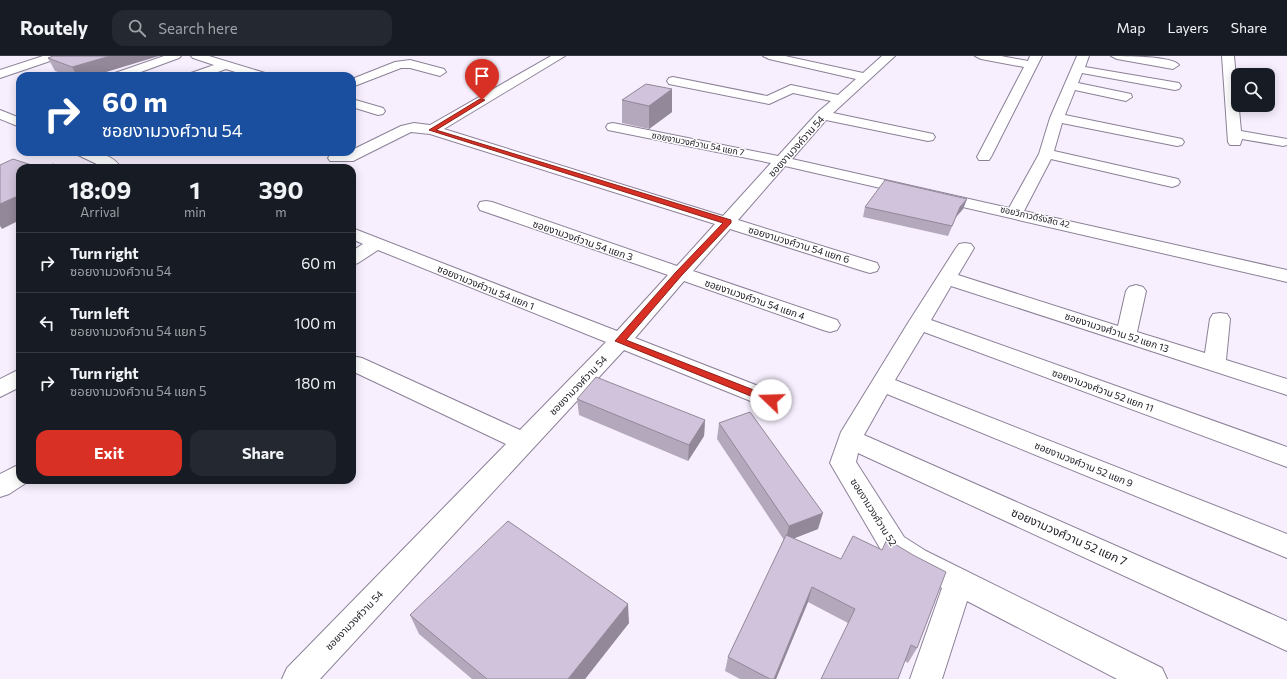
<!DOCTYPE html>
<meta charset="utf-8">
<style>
:root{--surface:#171b24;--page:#242831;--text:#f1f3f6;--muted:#9ea1a6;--line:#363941;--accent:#d93025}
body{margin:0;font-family:Commissioner,"Noto Sans Thai",sans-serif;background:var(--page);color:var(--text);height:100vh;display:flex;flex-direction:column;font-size:15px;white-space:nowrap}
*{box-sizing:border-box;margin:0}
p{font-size:13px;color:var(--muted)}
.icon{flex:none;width:22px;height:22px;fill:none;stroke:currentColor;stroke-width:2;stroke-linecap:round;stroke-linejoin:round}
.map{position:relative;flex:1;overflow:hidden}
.side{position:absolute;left:16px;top:108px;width:340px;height:320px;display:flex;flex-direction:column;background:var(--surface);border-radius:12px;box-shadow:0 2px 10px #0003}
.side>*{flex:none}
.banner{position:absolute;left:16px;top:16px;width:340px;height:84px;border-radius:12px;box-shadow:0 2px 10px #0003;background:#1a4fa0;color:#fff;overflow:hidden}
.buttons{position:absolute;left:1231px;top:12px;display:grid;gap:8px}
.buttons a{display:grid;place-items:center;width:44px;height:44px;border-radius:8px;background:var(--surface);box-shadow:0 2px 10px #0003;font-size:20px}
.pin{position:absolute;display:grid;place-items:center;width:34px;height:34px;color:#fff;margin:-41px -17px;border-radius:50% 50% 50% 0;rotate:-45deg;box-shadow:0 0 4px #0007}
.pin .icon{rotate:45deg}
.me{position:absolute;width:44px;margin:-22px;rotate:291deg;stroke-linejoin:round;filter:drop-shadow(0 0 3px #0008)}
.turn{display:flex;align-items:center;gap:14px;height:84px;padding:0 20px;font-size:18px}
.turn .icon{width:52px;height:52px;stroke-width:2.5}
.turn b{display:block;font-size:28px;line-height:34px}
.eta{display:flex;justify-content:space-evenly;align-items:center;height:68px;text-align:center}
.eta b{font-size:24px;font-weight:700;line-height:28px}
.button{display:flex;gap:8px;margin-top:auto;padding:8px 20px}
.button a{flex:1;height:46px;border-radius:12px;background:var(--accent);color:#fff;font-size:16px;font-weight:700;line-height:46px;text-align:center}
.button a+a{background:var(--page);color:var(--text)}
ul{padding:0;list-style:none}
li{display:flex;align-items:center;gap:12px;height:60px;padding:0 20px;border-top:1px solid var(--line)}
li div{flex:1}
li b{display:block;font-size:15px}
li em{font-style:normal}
header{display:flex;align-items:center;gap:24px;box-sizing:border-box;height:56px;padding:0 20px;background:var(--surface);border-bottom:1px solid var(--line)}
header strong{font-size:19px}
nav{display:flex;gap:22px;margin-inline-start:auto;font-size:14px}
.search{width:280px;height:36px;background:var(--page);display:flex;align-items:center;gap:10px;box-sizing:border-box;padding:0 14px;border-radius:12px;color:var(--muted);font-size:15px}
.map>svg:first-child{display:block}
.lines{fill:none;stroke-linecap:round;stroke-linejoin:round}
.minor-casing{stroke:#8c8097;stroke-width:2}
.minor{fill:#fff;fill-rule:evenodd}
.wall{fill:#b4a8bc}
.shaded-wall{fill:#928899}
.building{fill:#d1c3db;stroke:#928899}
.route{fill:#d93025;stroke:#8d1f18}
.labels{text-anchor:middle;stroke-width:3;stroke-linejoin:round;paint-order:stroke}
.far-street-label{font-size:9px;fill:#252029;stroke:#fff}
.street-label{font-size:10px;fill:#252029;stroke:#fff}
.near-street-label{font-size:12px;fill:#252029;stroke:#fff}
</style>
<header>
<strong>Routely</strong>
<div class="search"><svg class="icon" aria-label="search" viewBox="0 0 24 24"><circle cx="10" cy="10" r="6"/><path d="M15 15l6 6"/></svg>Search here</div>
<nav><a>Map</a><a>Layers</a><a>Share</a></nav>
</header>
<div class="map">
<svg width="1287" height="623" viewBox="0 0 1287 623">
<rect width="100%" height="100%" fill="#f7effe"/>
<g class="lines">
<defs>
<g id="minor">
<polygon points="43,0 61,0 59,2 0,22 0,14"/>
<polygon points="164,0 181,0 179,2 130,20 113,20 115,17"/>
<polygon points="191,0 209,0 265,17 267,20 248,20 226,13 207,20 189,20 191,17 214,9 193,2"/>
<polygon points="551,0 565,0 444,73 723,160 771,107 613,75 608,74 606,71 608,68 613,67 778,100 818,56 831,45 793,37 769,48 669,28 667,25 669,22 673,21 767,40 791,29 838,39 856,23 769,3 763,0 785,0 863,17 882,0 895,0 833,57 933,78 935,81 933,84 928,85 826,64 792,103 1009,152 1039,98 1050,62 1077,0 1089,0 1085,11 1179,27 1181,30 1179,33 1175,34 1082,17 1078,27 1131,38 1132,41 1126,45 1075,34 1065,59 1182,83 1184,86 1182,89 1177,90 1062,67 1054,95 1178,123 1180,126 1178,129 1172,131 1051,103 1024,155 1287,214 1287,226 785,110 738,164 877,207 879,211 877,215 870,217 863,215 730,173 693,215 837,264 840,269 837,274 830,276 823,274 684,225 635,282 779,338 783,344 779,350 771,352 763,350 624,294 320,623 282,623 287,612 506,388 352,315 352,300 362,302 520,374 606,286 378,194 358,207 352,209 352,195 363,188 352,183 352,172 617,275 668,219 480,154 478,150 480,146 486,145 492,146 677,210 715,168 430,78 411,76 353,105 330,105 328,102 330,99 352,96 352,94 401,70 414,67 430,69"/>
<polygon points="975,0 1001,0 1028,5 1030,0 1042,0 991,101 989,104 979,104 977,101 1024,11 981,3"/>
<path d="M1111,0C1123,0 1173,0 1179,9L1173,13L1117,3Z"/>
<polygon points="1222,0 1234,0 1241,75 1287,83 1287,89 1283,90 1242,83 1240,89 1230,89 1228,86"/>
<polygon points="410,4 444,13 446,16 440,20 410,12 401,12 352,31 352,23 395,6"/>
<polygon points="352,43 383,52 385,55 383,58 378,59 352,51"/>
<polygon points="0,54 20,62 20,71 0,63"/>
<path d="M76,96C89,96 110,96 119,109L117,112H105L78,99Z"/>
<polygon points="965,187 971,188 974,192 958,219 1118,270 1126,235 1129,231 1136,229 1143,231 1146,235 1137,276 1205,297 1210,263 1213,258 1220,257 1227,258 1230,263 1226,304 1287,323 1287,339 951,230 931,264 1287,391 1287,411 924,276 895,324 1287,478 1287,502 887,338 864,379 1287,565 1287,595 858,397 856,406 904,481 926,495 1162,612 1167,623 1117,623 967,545 942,623 910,623 942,532 906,513 884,499 830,407 841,376 908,267 956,192 959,188"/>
<polygon points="20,313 20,331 0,341 0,323"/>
<polygon points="20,408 20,424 29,425 9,438 0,441 0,418"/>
</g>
</defs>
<!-- minor casing -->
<use href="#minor" class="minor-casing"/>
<!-- minor -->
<use href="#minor" class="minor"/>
</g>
<!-- wall -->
<g class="wall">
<polygon points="53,0 93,20 69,20 55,15 48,2"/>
<polygon points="646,28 672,56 649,73 622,67 622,44"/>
<polygon points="967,143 963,153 956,161 948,180 863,161 865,151"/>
<polygon points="577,343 705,364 704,380 688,405 579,359"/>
<polygon points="719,367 818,473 794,482 917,592 908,607 848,567 808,546 776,623 740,623 725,615 728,601 784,484 717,383"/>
<polygon points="410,559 629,567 585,623 472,623 419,578"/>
</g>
<!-- shaded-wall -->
<g class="shaded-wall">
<polygon points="110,0 159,0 93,20 77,20 72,11"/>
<polygon points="672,33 672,56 649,73 649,50"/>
<polygon points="20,139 20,164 2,173 0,170 0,148"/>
<polygon points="967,143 963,153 956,161 948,180 960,151"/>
<polygon points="705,364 704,380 688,405 689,389"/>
<polygon points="823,457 818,473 785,486 789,470"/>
<polygon points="812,531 808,546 776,623 774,623"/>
<polygon points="628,548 629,567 585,623 568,623"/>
</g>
<!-- building -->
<g class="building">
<polygon points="53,0 110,0 72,11 48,2"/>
<polygon points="646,28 672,33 649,50 622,44"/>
<polygon points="13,103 41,112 20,112 20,139 0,148 0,109"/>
<polygon points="53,108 66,112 44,112"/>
<polygon points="885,124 967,143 960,151 952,170 865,151"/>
<polygon points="596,321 705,364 689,389 577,343"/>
<polygon points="750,356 823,457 789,470 719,367"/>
<polygon points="508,465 628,548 568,623 487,623 410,559"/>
<polygon points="786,479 841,503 853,480 882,494 888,481 890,485 913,499 946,516 917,592 911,589 898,623 821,623 855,553 812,531 774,623 770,623 728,601"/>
</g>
<!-- route -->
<polygon class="route" points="480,43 485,44 436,74 731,164 731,167 682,219 626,284 774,342 774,347 768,347 615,285 676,216 723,167 429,74"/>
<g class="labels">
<!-- far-street labels -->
<g class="far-street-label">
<text transform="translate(698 88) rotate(11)" y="3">ซอยงามวงศ์วาน 54 แยก 7</text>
<text transform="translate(1035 161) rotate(13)" y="3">ซอยวิภาวดีรังสิต 42</text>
</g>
<!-- street labels -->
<g class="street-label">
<text transform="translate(796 90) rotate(-48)" y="4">ซอยงามวงศ์วาน 54</text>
<text transform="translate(583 184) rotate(19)" y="4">ซอยงามวงศ์วาน 54 แยก 3</text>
<text transform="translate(799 188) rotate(17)" y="4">ซอยงามวงศ์วาน 54 แยก 6</text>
<text transform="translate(486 231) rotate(22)" y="4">ซอยงามวงศ์วาน 54 แยก 1</text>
<text transform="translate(755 243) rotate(19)" y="4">ซอยงามวงศ์วาน 54 แยก 4</text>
<text transform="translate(1117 276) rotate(18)" y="4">ซอยงามวงศ์วาน 52 แยก 13</text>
<text transform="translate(578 329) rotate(-46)" y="4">ซอยงามวงศ์วาน 54</text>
<text transform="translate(1103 334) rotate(20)" y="4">ซอยงามวงศ์วาน 52 แยก 11</text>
<text transform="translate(1084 408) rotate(22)" y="4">ซอยงามวงศ์วาน 52 แยก 9</text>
<text transform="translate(874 456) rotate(58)" y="4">ซอยงามวงศ์วาน 52</text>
<text transform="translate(354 564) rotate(-46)" y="4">ซอยงามวงศ์วาน 54</text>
</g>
<!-- near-street labels -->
<g class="near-street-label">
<text transform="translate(1069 481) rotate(24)" y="4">ซอยงามวงศ์วาน 52 แยก 7</text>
</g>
</g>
</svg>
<div class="buttons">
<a><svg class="icon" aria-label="search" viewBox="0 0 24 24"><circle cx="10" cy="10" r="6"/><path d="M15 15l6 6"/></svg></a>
</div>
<div class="pin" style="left:482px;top:44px;background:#d93025"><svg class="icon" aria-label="arrive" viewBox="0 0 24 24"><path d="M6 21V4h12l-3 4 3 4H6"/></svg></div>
<svg class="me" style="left:771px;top:344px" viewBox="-20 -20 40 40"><circle r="19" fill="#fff"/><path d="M0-13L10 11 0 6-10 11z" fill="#d93025"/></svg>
<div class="banner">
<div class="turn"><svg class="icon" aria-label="right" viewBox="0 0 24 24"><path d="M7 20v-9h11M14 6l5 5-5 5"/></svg><div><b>60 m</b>ซอยงามวงศ์วาน 54</div></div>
</div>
<section class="side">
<div class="eta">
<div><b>18:09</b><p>Arrival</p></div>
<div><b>1</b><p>min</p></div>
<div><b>390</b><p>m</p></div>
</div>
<ul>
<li><svg class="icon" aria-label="right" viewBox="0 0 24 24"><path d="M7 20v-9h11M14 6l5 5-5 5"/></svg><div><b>Turn right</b><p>ซอยงามวงศ์วาน 54</p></div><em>60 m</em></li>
<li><svg class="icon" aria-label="left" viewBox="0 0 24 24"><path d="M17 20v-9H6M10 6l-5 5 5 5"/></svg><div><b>Turn left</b><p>ซอยงามวงศ์วาน 54 แยก 5</p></div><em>100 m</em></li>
<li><svg class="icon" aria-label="right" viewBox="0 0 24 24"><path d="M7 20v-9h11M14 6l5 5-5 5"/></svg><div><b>Turn right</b><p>ซอยงามวงศ์วาน 54 แยก 5</p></div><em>180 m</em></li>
</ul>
<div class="button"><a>Exit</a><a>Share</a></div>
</section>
</div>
